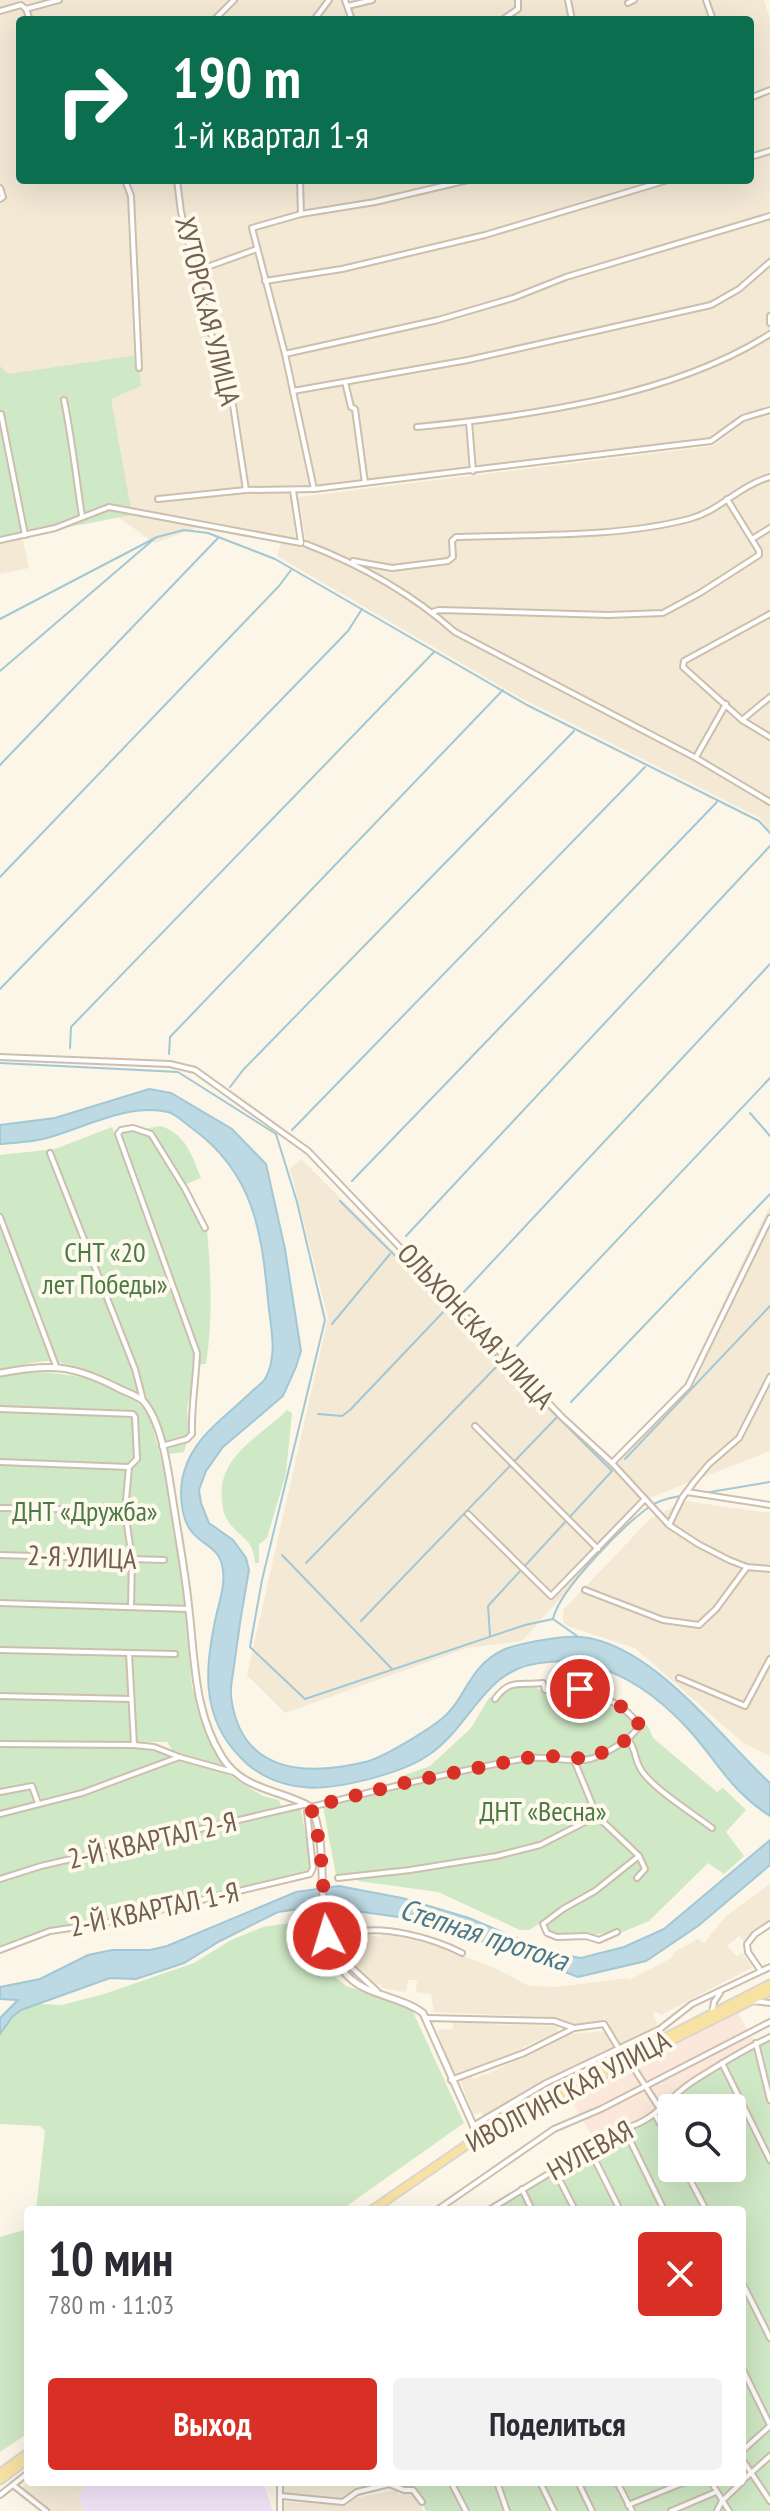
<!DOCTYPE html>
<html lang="ru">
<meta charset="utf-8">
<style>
:root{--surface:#fff;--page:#f2f2f3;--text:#2b2b33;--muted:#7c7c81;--accent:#d93025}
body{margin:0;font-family:"PT Sans Narrow",sans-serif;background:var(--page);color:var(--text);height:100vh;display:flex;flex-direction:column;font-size:30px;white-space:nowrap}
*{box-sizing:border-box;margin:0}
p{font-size:26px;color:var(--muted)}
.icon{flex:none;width:44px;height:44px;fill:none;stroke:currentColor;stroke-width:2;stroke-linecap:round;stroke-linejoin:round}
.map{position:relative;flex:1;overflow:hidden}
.panel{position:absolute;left:24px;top:2206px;width:722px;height:280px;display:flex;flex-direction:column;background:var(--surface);border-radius:8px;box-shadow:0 8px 32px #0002}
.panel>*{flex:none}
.guide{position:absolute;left:16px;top:16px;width:738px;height:168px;border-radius:8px;box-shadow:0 8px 32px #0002;background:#0b6e4f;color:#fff;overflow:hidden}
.controls{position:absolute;left:658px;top:2094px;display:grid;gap:16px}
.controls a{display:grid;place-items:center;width:88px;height:88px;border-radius:8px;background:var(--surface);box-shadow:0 8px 32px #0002;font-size:40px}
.pin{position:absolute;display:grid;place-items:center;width:68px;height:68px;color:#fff;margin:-34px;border:4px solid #fff;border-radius:50%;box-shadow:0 2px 8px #0007}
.me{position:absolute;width:88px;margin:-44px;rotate:355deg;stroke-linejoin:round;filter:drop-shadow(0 0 6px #0008)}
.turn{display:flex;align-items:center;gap:28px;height:168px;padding:0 24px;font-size:36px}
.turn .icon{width:104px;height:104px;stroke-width:2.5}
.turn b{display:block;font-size:56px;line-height:68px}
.round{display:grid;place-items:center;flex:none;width:84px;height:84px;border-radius:8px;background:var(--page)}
.headline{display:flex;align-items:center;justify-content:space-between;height:136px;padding:0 24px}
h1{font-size:48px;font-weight:600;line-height:60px}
.action{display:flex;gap:16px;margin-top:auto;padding:16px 24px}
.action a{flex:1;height:92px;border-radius:8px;background:var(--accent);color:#fff;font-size:32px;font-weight:600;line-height:92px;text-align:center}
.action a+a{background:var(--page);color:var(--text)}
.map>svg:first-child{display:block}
.residential{fill:#f3e9d5;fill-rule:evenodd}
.commercial{fill:#fbe8db}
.education{fill:#f3e3f8}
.green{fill:#cfe8c5;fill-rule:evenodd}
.water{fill:#bcd9e4;stroke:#a2c7d5;stroke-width:2}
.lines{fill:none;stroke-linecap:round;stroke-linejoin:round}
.stream{stroke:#a2c7d5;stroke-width:2}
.minor-casing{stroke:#cdbfad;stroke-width:8}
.tertiary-casing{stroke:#cdbfad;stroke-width:9}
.primary-casing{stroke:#dbd5d0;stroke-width:11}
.minor{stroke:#fff;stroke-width:4}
.tertiary{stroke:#fff;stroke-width:5}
.primary{stroke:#f7e2a2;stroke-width:7}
.route{stroke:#d93025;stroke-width:14;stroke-dasharray:0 25.2}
.labels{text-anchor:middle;stroke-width:8;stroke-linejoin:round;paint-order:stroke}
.street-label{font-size:28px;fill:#745f4c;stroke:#fef9ed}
.park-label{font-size:28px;fill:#4d7944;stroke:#fef9ed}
.water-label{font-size:30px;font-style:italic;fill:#4a798d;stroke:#fef9ed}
</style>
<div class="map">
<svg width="770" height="2511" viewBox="0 0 770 2511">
<rect width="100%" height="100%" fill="#fbf6e7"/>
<!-- residential -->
<g class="residential">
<path d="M0,0H764L770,19V405L741,416L711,439L291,488L295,539L212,522L155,543L102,506L21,531L29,568L0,574ZM20,20H750V180H20Z"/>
<polygon points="770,413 770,832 760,818 521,698 277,556 281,543 307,548 298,497 713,446 747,420"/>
<polygon points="301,1159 607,1464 683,1388 770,1205 770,1451 652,1497 522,1641 467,1648 285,1713 247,1675 328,1318 290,1169"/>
<polygon points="685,1501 770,1513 770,1756 743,1743 635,1648 567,1626 563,1622 563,1610 567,1606 651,1518"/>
<polygon points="770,1884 770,1920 745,1943 739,1936 727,1946 737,1956 742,1953 753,1967 661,2015 656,2012 653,2014 659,2027 620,2046 605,2019 588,2025 571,2024 550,2017 434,2012 431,1994 416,1992 417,1980 408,1980 406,1992 381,1988 381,1985 373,1984 355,1970 356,1936 359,1934 381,1937 382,1933 438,1946 497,1969 529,1986 559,1987 627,1978 629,1980 671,1958 674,1952 698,1939 704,1943 726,1916"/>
<polygon points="487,2021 488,2024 557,2026 558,2033 523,2047 523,2051 457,2075 453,2074 437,2030 453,2029 453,2023"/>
<polygon points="606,2031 615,2048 542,2083 484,2119 481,2112 474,2115 460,2080 471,2075 473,2079 492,2072 568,2034"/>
<polygon points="28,2481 82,2482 84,2487 78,2497 85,2511 50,2511 21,2489"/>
<polygon points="283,2482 389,2482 346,2495 345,2500 283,2494"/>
<polygon points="397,2490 399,2495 413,2493 423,2511 284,2511 285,2502 347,2505 357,2498"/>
</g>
<!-- commercial -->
<polygon class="commercial" points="737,2012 755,2042 674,2091 656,2109 630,2124 622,2124 595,2141 571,2100"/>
<!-- education -->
<polygon class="education" points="82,2482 263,2482 273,2511 85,2511 78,2497 84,2487"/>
<!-- green -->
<g class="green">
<polygon points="138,355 141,386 111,399 132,515 0,540 0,366 8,374"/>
<path d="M161,1126C186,1134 192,1156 201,1178L181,1186L203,1232L207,1230C211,1276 213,1318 206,1364L195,1365L187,1409L189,1435L184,1452L169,1454L145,1392C123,1397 79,1362 50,1361C34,1361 16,1367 0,1370V1155L55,1149L112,1127L115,1134Z"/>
<path d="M23,1372C62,1372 122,1378 147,1414C151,1420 153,1429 155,1437C172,1491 176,1550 185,1607L0,1601V1376Z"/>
<path d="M287,1410L292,1413L286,1473L267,1538L259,1544V1563H255C253,1539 243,1540 230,1524C224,1516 223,1510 222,1501C217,1456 259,1438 287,1410Z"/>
<polygon points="0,1606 185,1611 192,1687 206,1730 221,1763 220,1770 216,1766 173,1751 167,1742 0,1741"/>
<path d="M520,1684L560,1694L559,1702L575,1706L582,1692L648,1726L653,1738L717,1792L723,1788L746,1810L726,1832L744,1856L724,1874L708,1863L649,1921L620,1933L618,1929C600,1936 567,1938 549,1931L544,1921L529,1930H520L438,1892L358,1881L356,1874L336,1875L323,1806L401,1787L399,1777L430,1766L471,1728L489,1698Z"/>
<polygon points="107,1745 146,1749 176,1758 229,1775 263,1796 279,1800 283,1811 301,1810 311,1863 309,1870 103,1921 53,1928 0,1947 0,1746"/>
<polygon points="317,1919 335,1977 346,1986 407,2005 413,2012 464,2123 341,2210 36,2210 45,2131 40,2126 0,2124 0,2034 12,2017 21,2010 40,2004 62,2005 104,1994 194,1963 231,1940 263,1927"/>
<path d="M770,2034V2511H426L415,2486L409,2488L403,2482H742V2210H483L622,2124H630L656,2109L674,2091ZM672,2108H732V2168H672Z"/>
<polygon points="28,2229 28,2433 0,2452 0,2237"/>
</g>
<!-- water -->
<g class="water">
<path d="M149,1089L171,1093L232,1129L266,1164L285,1249L301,1351L296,1367L283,1396L223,1447L206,1471L199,1490L201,1503L209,1523L233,1540L246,1558L249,1570C243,1602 238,1634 234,1666C233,1675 230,1687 231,1696C240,1772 303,1777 365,1762C383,1758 424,1732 439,1721C467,1700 466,1668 503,1650C519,1643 564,1635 581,1637C653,1644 720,1737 770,1783V1816C730,1790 720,1765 690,1731C659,1697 625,1672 580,1662C570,1660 559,1661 549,1662C484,1665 476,1721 430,1754C404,1773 335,1791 303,1787C280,1785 257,1775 241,1758C199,1716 205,1664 217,1612C221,1597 226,1580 222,1565C218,1547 202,1545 192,1532C180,1518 179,1488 184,1472C194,1437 223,1419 248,1395C253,1390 261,1384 265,1379C277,1358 272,1332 269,1310C262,1237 257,1176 193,1129C186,1124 176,1114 168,1112C127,1103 84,1128 47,1138C32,1142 15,1143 0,1144V1125L55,1118Z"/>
<polygon points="770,1840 770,1865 698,1926 646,1961 578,1977 427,1921 320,1906 278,1912 220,1941 184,1963 136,1979 110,1978 21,2010 12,2017 0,2034 0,2018 18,2000 0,1999 0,1987 40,1979 88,1955 112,1950 150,1950 167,1946 296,1892 339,1886 402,1898 469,1918 552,1953 581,1958 624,1947 664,1929"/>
</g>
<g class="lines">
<!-- stream -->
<g class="stream">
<polyline points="0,619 157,537 184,530 208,533 275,559 527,705 759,821 770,833"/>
<polyline points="0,671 154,539"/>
<polyline points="0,765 218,538"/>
<polyline points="0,877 279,586 291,570"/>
<polyline points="0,989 348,631 362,609"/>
<polyline points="70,1048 71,1027 434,652"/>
<polyline points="169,1054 170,1037 503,690"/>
<polyline points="0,1063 178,1072 276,1134 297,1202 325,1320 262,1580 250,1647 305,1699 525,1625 553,1619 577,1636"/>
<polyline points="230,1087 243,1070 574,731"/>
<polyline points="750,1113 770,1136"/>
<polyline points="292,1130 645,767"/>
<polyline points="352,1181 717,802"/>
<polyline points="340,1201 612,1471 488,1606 490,1636"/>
<polyline points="406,1236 770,846"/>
<polyline points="463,1293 770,964"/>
<polyline points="332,1324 390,1254"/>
<polyline points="517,1346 770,1078"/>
<polyline points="571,1402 770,1194"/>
<polyline points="318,1414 342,1416 350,1410 447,1308"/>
<polyline points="625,1459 770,1306"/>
<polyline points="704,1493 770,1482"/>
<polyline points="282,1555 392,1669"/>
<polyline points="306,1563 500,1363"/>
<path d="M553,1619C559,1590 628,1519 654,1504C665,1498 678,1496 690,1495"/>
<polyline points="361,1621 557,1417"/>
</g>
<defs>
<g id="minor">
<polyline points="345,0 352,20"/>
<polyline points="568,0 572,20"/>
<polyline points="706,0 713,20"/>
<polyline points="628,3 634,0"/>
<polyline points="348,6 372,0"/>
<polyline points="26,9 30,20"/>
<polyline points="0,11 21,5 26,9 59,0"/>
<polyline points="214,20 234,0"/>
<polyline points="314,20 329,0"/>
<polyline points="502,20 518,9 518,0"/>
<polyline points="750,98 770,90"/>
<polyline points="750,157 770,151"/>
<polyline points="125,180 131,196 139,368"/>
<polyline points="177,180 181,212 211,334 229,379 246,490"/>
<polyline points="300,180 301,214"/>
<polyline points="0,188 3,197 0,199"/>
<polyline points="196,271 257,249"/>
<polyline points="265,281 342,269 485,235 668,180"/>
<polyline points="770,316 770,323"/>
<polyline points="285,354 438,320 513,298 566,277 770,216"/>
<polyline points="345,382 351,407 355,409 365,483"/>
<polyline points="293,391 468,360 711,305 739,289 770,262"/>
<path d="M64,400C72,439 76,477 82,516"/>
<polyline points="1,414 25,535"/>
<polyline points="469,422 473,471"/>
<path d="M417,427C530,416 673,396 770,334"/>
<polyline points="314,489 285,354 252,228 301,214 375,202 468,180"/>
<polyline points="158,499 246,490 314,489 711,441 743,418 770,410"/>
<polyline points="752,539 770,528"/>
<polyline points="0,540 55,528 109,507 301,543 293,490"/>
<path d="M306,544C361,565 411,593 455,632L696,758L770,802"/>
<path d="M353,561L392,568L448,561L453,557L452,541L456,537C531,534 616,538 689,519C720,511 738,486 770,477"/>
<polyline points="432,612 439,610 608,615 663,613 700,593 759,555 759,551 727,499"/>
<polyline points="770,614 684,661 683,667 742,720 770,737"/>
<polyline points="742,720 770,697"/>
<polyline points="696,757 726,704"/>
<polyline points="0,1057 170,1064 195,1070 308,1151 562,1417 612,1463 669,1525 698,1544 729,1560 747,1567 770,1569"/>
<polyline points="50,1153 135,1369 143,1400"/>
<polyline points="0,1217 56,1366"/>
<polyline points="0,1409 133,1414 135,1417 137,1459 129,1467 125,1511 132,1559 131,1607"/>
<polyline points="475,1426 598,1549"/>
<path d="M162,1446L187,1439L192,1434C191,1407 196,1381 197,1353L118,1134L121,1130L133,1128L151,1134L185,1189L205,1228"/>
<polyline points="0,1462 129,1467"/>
<polyline points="612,1463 688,1386 770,1218"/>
<polyline points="687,1492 770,1505"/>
<polyline points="0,1508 154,1511"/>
<polyline points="468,1514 551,1596 645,1499"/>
<polyline points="669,1525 682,1498 694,1482 709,1464 739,1438 770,1377"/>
<polyline points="0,1555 164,1560"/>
<polyline points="585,1590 663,1620 699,1625 716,1609 747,1567"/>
<polyline points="0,1603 189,1609"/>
<polyline points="0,1650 175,1654"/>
<polyline points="129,1653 134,1745"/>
<polyline points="679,1678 745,1706 770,1659"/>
<polyline points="0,1696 131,1699"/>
<path d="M495,1699C510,1678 520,1686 543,1683L545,1690H557L558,1684C592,1696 617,1695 640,1726L628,1739"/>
<polyline points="0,1744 134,1745 154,1747 177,1756"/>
<polyline points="574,1760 597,1816 639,1856 645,1869 637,1878"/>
<polyline points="0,1792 32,1786 38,1803"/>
<polyline points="0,1814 82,1793 179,1757 233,1772"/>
<polyline points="338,1878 410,1870 497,1856 540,1845 597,1816"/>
<polyline points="0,1879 41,1866 303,1805"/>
<polyline points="617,1932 599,1940 586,1936 557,1937 547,1933 543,1924 563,1909 595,1891 639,1856"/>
<path d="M0,1950L50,1931L105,1923L310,1874L313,1868L307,1811L311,1807C381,1789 451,1772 522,1759C545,1754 569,1764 590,1759C603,1756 617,1746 628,1739C637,1752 634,1758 640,1768C650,1787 694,1814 712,1828"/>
<polyline points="761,1971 748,1952 747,1944 755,1934 770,1924"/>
<path d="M377,1991L350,1966L352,1934C380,1923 435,1939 462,1953"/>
<polyline points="752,2001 770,2003"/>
<polyline points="712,2014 714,2002 720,1993"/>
<polyline points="427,2018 554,2021 574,2028 604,2024 619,2049"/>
<polyline points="756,2043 770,2100"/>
<polyline points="630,2062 660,2109"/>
<polyline points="722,2063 770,2160"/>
<polyline points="451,2080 524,2053 574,2028"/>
<polyline points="655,2115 672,2143"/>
<polyline points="473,2126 546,2083 660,2029 692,2004 770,1967"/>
<polyline points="624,2128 664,2210"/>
<polyline points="589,2148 620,2210"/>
<polyline points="684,2168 706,2210"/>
<polyline points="554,2169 575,2210"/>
<polyline points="522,2189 532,2210"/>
<polyline points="437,2210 554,2129 601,2109 770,2022"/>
<path d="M489,2210L624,2128C653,2123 669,2097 692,2082C717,2066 743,2050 770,2037"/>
<polyline points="742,2282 770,2338"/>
<polyline points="742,2368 770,2425"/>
<polyline points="742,2451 770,2426"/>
<polyline points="742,2459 770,2501"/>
<polyline points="742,2481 770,2456"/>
<polyline points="451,2482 466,2511"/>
<polyline points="497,2482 507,2511"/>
<polyline points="540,2482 554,2511"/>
<polyline points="578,2482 592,2511"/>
<polyline points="617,2482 632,2511"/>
<polyline points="711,2482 729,2511"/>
<polyline points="13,2485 46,2511"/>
<polyline points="0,2495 28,2473"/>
<polyline points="281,2496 343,2502 357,2492 389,2484 404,2490 413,2490 422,2502"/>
<polyline points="628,2505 685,2482"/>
<polyline points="280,2511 280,2482"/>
<polyline points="671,2511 716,2492"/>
<polyline points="717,2511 722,2501 742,2482"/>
</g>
<path id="tertiary" d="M0,1373C51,1364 71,1364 118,1388C125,1392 139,1396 144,1402C161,1422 167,1464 171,1489C177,1529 185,1570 189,1610C195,1662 194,1712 222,1757C243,1791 280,1789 311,1807C335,1857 305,1939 351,1979C370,1996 402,1997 423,2013L478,2136"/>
<g id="primary">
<polyline points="672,2040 770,1991"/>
<polyline points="554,2100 604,2075"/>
<polyline points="372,2210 500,2122 770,1984"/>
<polyline points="0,2473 28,2453"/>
<polyline points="0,2480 28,2459"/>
</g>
</defs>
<!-- minor casing -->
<use href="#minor" class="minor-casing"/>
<!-- tertiary casing -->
<use href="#tertiary" class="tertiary-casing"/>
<!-- primary casing -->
<use href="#primary" class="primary-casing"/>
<!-- minor -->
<use href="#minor" class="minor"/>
<!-- tertiary -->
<use href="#tertiary" class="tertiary"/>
<!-- primary -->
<use href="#primary" class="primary"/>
</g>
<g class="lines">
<!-- route -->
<polyline class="route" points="327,1936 320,1845 311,1807 404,1783 526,1758 548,1756 590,1759 628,1739 640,1726 629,1710 580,1689"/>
</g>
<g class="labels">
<!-- street labels -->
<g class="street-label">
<text transform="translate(208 311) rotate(76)" y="10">ХУТОРСКАЯ УЛИЦА</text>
<text transform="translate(476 1326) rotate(47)" y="10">ОЛЬХОНСКАЯ УЛИЦА</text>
<text transform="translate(82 1557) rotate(2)" y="10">2-Я УЛИЦА</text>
<text transform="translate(152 1840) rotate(-13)" y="10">2-Й КВАРТАЛ 2-Я</text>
<text transform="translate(154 1909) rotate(-12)" y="10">2-Й КВАРТАЛ 1-Я</text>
<text transform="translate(568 2091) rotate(-28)" y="10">ИВОЛГИНСКАЯ УЛИЦА</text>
<text transform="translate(590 2150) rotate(-29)" y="10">НУЛЕВАЯ</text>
</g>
<!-- park labels -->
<g class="park-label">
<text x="105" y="1262">СНТ «20<tspan x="105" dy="32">лет Победы»</tspan></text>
<text x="85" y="1521">ДНТ «Дружба»</text>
<text x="543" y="1821">ДНТ «Весна»</text>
</g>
<!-- water labels -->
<g class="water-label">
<text transform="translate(484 1935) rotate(18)" y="10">Степная протока</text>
</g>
</g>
</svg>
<div class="controls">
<a><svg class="icon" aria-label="search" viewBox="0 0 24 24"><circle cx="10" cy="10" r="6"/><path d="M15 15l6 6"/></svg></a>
</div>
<div class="pin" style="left:580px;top:1689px;background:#d93025"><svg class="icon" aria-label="arrive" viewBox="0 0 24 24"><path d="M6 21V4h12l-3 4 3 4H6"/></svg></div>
<svg class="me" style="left:327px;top:1936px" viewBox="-20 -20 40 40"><circle r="17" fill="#d93025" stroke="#fff" stroke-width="3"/><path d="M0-11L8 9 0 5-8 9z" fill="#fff"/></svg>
<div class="guide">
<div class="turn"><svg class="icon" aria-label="right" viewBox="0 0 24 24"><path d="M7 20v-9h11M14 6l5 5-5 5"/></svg><div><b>190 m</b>1-й квартал 1-я</div></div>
</div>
<section class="panel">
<div class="headline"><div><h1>10 мин</h1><p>780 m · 11:03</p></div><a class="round" style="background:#d93025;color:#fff"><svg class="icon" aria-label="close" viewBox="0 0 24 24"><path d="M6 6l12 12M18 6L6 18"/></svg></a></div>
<div class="action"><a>Выход</a><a>Поделиться</a></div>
</section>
</div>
